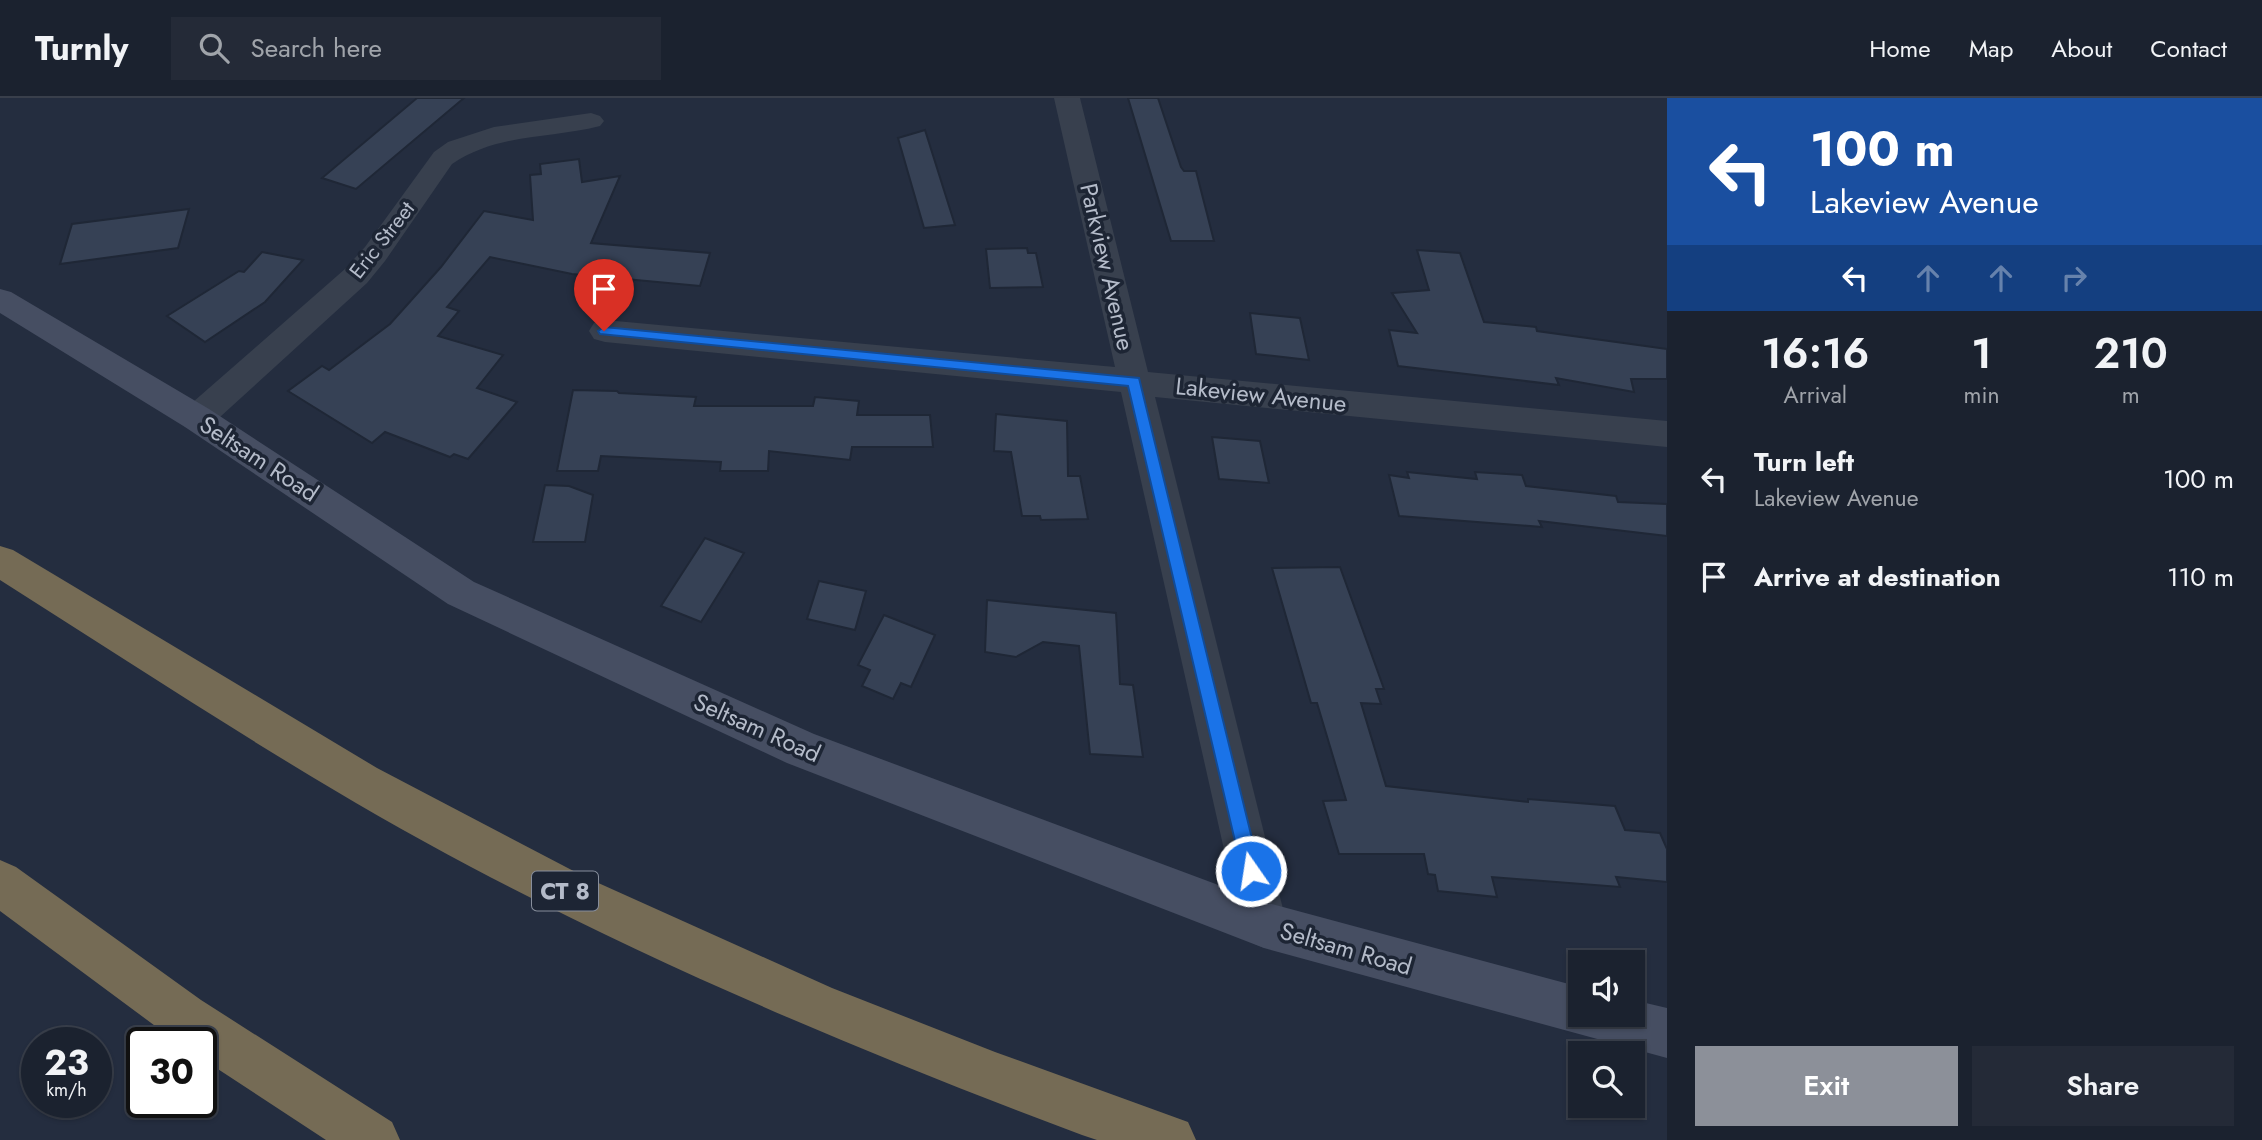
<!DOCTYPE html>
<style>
:root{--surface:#1b222f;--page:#242a37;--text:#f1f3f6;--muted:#a0a4aa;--line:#393f4b;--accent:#8c9099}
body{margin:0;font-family:Jost,sans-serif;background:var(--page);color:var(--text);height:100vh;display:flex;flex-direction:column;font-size:26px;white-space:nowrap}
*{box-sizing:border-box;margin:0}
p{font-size:23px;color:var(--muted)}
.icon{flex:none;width:38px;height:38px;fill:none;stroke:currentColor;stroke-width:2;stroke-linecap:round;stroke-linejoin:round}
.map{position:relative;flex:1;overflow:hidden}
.details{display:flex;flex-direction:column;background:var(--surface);width:595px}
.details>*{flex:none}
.guide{background:#1a4fa0;color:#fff;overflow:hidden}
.fabs{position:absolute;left:1568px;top:852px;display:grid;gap:14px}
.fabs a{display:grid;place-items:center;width:77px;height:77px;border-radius:0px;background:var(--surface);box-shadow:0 2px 5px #0004,0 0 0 2px var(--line);font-size:35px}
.speed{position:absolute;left:21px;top:929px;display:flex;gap:14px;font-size:35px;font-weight:700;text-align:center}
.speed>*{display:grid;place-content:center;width:91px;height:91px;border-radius:50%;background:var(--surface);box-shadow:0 2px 5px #0004,0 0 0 2px var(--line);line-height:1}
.speed small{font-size:18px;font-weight:400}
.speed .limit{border:4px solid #111;border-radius:10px;background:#fff;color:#111}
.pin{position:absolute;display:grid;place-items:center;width:60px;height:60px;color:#fff;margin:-72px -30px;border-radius:50% 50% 50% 0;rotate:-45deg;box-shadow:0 0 7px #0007}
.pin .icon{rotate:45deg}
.me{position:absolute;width:77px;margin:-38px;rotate:347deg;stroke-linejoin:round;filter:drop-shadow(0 0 5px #0008)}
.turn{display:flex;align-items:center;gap:24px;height:147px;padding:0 28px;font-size:32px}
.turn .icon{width:91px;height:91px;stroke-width:2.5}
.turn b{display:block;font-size:49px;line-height:60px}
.lanes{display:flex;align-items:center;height:66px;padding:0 28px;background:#0003;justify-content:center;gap:35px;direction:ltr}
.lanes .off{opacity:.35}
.eta{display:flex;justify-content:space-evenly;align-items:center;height:119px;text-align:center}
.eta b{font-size:42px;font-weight:600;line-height:49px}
.primary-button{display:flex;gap:14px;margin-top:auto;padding:14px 28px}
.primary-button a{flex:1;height:80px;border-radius:0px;background:var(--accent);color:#fff;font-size:28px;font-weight:600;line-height:80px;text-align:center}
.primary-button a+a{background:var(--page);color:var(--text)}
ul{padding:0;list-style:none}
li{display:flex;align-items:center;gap:21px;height:98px;padding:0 28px}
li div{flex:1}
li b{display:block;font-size:26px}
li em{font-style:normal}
header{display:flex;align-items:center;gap:42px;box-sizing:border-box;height:98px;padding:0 35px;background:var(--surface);border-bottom:2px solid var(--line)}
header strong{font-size:33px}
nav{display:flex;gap:38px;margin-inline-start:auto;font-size:24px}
.search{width:490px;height:63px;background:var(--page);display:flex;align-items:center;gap:18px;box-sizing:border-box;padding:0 24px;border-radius:0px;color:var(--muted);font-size:26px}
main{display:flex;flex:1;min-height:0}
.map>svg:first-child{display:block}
.building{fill:#364155;stroke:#1f2736;stroke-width:2}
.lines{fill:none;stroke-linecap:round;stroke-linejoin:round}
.minor{fill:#38404e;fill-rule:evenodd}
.secondary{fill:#464e62;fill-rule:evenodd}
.motorway{fill:#756b55;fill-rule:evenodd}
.route{fill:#1a73e8;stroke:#114b97;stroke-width:2}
.labels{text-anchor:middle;stroke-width:7;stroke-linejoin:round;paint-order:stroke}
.far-street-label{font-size:21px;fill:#b4bbc9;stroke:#1d2534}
.shield{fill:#1d2534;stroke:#878e9c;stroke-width:2}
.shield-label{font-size:23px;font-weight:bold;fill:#b4bbc9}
.street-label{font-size:24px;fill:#b4bbc9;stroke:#1d2534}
</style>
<header>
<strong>Turnly</strong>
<div class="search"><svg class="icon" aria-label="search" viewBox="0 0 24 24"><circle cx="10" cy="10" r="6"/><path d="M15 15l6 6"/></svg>Search here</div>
<nav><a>Home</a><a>Map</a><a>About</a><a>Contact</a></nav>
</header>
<main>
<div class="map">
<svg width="1667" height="1042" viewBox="0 0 1667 1042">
<rect width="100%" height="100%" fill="#242d3f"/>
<!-- building -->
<g class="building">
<polygon points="417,0 464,0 356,91 322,80"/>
<polygon points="1128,0 1158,0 1181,69 1184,73 1196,73 1214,143 1171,143"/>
<polygon points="925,32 955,127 924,130 898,40"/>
<polygon points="579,61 582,84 620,78 591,145 710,155 700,188 572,176 490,159 447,209 459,213 438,238 503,257 477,290 517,304 468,361 454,356 450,359 385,334 372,345 288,293 322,268 329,272 390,226 441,169 484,113 533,122 530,77 541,76 540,66"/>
<polygon points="189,111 178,150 60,166 72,126"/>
<polygon points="1027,150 1028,155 1036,155 1043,189 990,190 986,151"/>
<polygon points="1417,152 1460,155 1484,224 1536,229 1537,233 1667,251 1667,281 1631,281 1634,294 1556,280 1559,287 1398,268 1389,232 1417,235 1392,195 1429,192"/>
<polygon points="262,154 303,162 265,204 205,244 167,218 239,173 244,174"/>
<polygon points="1250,215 1300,220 1309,262 1256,256"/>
<polygon points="573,292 617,293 619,295 696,299 694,308 813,308 815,299 859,303 857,317 930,317 933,349 852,349 850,362 769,353 768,373 720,373 721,364 601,358 598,373 557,373"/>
<polygon points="996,316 1067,323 1068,378 1080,378 1088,421 1041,422 1040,418 1022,418 1011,354 994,353"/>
<polygon points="1212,339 1260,343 1269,385 1219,381"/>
<polygon points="1407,374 1477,381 1475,374 1522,377 1526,388 1616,398 1618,404 1667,406 1667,438 1539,423 1542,429 1399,418 1389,377 1409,380"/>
<polygon points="545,387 569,388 593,397 585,444 533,444"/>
<polygon points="705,440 744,455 701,524 661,508"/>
<polygon points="1340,469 1384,591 1376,591 1381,606 1361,605 1386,688 1528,704 1528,701 1615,708 1625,732 1660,735 1667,751 1667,784 1616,779 1620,789 1492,779 1497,799 1438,793 1435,777 1428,776 1424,756 1339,756 1323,703 1346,702 1317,605 1311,605 1272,470"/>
<polygon points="819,483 866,493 855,532 807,521"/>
<polygon points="987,502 1116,515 1120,586 1133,587 1143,659 1090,656 1079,548 1043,544 1016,559 985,554"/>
<polygon points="884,517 935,537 911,589 901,585 893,601 862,588 870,572 858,567"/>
</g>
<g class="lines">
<!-- minor -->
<g class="minor">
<polygon points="1054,0 1080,0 1148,274 1667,323 1667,349 1155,299 1287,827 1280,843 1264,850 1248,843 1241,827 1121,294 605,244 594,241 589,233 594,225 605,222 1115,269"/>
<path d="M591,15L600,18L604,23L600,28C549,41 498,35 452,66L385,163L367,185L209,329L197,332L185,329L180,320L185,311L345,171L365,149L434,54L448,44L494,29Z"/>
</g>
<!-- secondary -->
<polygon class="secondary" points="0,191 11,194 209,311 474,484 814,636 1264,804 1580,889 1580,917 1633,917 1633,902 1667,910 1667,960 1264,850 787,665 448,506 185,329 0,215"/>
<!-- motorway -->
<g class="motorway">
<path d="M0,448L13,452L377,670L585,779L832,890L995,954L1188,1024L1196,1042H1097L1082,1037C874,959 668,873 471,769C308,683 155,580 0,482Z"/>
<polygon points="0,762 16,769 201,902 392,1024 400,1042 326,1042 201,960 201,945 179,945 166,936 0,813"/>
</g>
</g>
<!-- route -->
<polygon class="route" points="604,229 1139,280 1260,773 1258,780 1251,782 1245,780 1242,773 1128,288 600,236 598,233"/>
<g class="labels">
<!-- far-street labels -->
<g class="far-street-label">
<text transform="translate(382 142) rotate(-52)" y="7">Eric Street</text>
</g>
<!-- shield labels -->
<rect class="shield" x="532" y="773.5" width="66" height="39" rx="5"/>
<g class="shield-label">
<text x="565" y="801">CT 8</text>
</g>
<!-- street labels -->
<g class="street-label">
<text transform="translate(1107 169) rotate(77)" y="8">Parkview Avenue</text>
<text transform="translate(1261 297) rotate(6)" y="8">Lakeview Avenue</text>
<text transform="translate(259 361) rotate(33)" y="8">Seltsam Road</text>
<text transform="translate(757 630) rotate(24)" y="8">Seltsam Road</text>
<text transform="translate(1346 851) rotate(16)" y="8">Seltsam Road</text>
</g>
</g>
</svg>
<div class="fabs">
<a><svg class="icon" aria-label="sound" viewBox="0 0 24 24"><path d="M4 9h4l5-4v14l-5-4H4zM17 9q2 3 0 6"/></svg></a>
<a><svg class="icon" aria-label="search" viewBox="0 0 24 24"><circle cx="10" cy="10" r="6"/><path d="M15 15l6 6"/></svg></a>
</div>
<div class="speed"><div>23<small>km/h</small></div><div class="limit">30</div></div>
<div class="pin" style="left:604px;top:233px;background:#d93025"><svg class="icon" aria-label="arrive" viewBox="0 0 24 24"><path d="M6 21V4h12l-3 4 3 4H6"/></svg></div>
<svg class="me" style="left:1251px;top:773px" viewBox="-20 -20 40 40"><circle r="17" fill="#1a73e8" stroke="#fff" stroke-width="3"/><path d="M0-11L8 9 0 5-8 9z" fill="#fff"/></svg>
</div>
<section class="details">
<div class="guide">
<div class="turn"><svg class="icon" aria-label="left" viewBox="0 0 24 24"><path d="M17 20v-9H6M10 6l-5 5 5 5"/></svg><div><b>100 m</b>Lakeview Avenue</div></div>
<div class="lanes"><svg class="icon" aria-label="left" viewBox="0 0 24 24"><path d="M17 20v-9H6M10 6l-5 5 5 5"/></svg><svg class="icon off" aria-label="ahead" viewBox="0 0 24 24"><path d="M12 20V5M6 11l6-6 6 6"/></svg><svg class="icon off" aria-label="ahead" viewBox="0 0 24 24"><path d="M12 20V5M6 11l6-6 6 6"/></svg><svg class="icon off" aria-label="right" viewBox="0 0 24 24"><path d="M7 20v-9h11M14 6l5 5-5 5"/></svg></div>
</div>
<div class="eta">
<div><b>16:16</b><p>Arrival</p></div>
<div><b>1</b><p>min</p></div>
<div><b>210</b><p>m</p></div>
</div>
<ul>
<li><svg class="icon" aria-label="left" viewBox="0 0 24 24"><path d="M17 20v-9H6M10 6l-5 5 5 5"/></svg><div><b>Turn left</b><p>Lakeview Avenue</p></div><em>100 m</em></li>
<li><svg class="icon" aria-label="arrive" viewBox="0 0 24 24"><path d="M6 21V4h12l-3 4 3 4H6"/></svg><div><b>Arrive at destination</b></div><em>110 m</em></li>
</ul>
<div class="primary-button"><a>Exit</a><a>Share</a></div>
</section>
</main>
